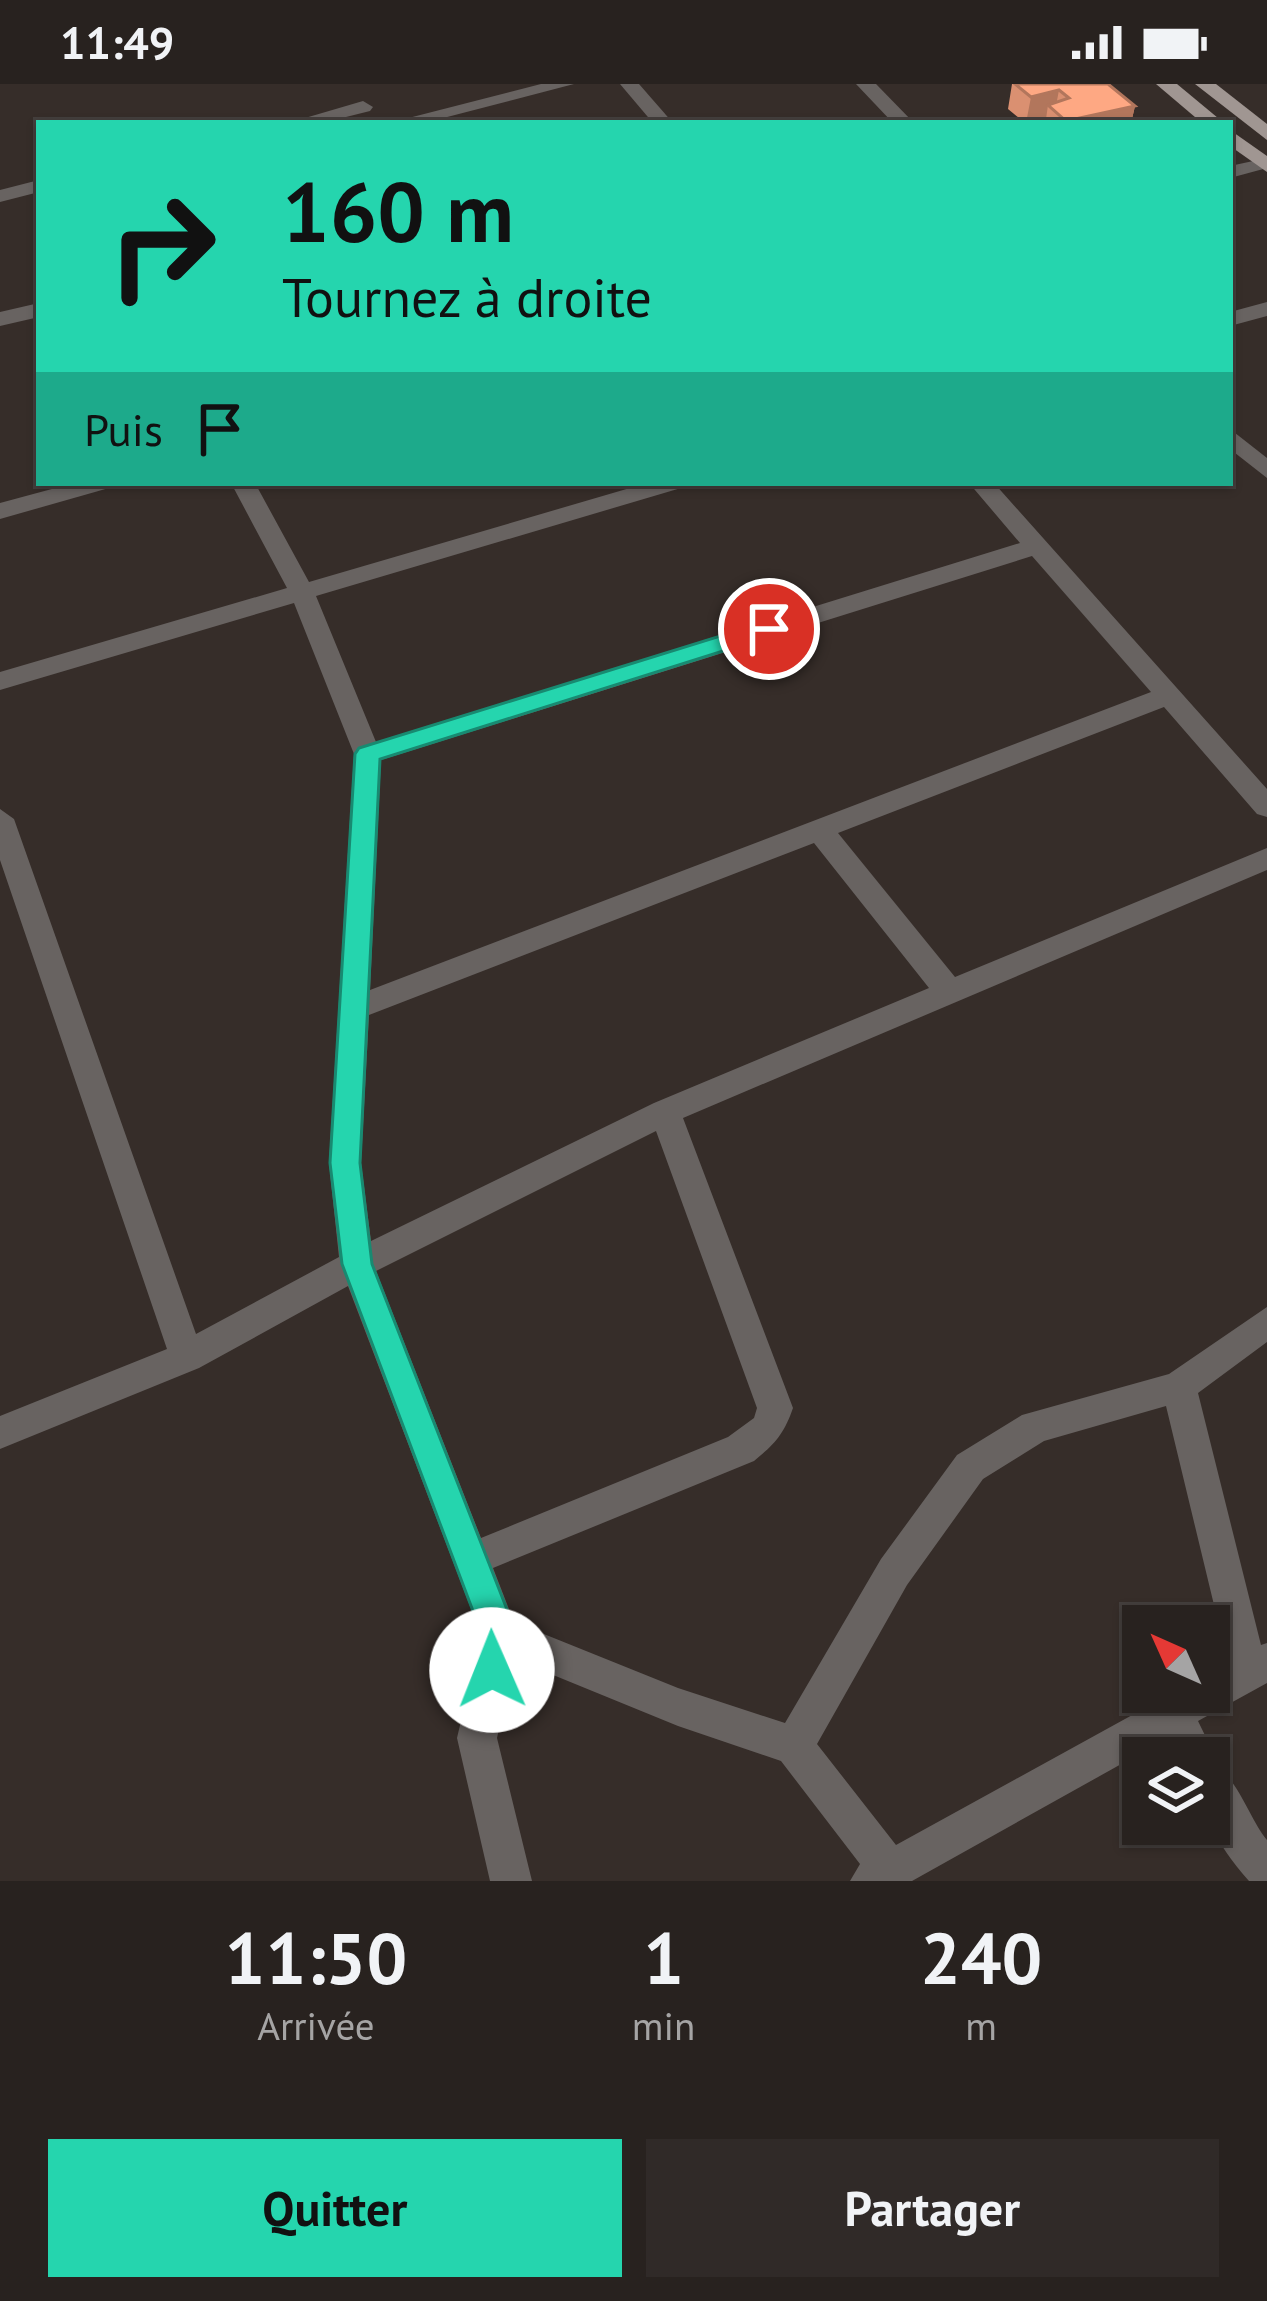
<!DOCTYPE html>
<html lang="fr">
<meta charset="utf-8">
<style>
:root{--surface:#28221f;--page:#302a28;--text:#f1f3f6;--muted:#a5a4a4;--line:#443f3d;--accent:#25d5ae}
body{margin:0;font-family:"PT Sans",sans-serif;background:var(--page);color:var(--text);height:100vh;display:flex;flex-direction:column;font-size:45px;white-space:nowrap}
*{box-sizing:border-box;margin:0}
p{font-size:39px;color:var(--muted)}
.icon{flex:none;width:66px;height:66px;fill:none;stroke:currentColor;stroke-width:2;stroke-linecap:round;stroke-linejoin:round}
.map{position:relative;height:1797px;overflow:hidden}
.side{display:flex;flex-direction:column;background:var(--surface);flex:1}
.side>*{flex:none}
.guide{position:absolute;left:36px;top:36px;width:1197px;height:366px;border-radius:0px;box-shadow:0 3px 9px #0004,0 0 0 3px var(--line);background:#25d5ae;color:#111;overflow:hidden}
.needle{width:78px;rotate:315deg}
.tools{position:absolute;left:1122px;top:1521px;display:grid;gap:24px}
.tools a{display:grid;place-items:center;width:108px;height:108px;border-radius:0px;background:var(--surface);box-shadow:0 3px 9px #0004,0 0 0 3px var(--line);font-size:60px}
.pin{position:absolute;display:grid;place-items:center;width:102px;height:102px;color:#fff;margin:-51px;border:6px solid #fff;border-radius:50%;box-shadow:0 3px 12px #0007}
.me{position:absolute;width:132px;margin:-66px;rotate:359deg;stroke-linejoin:round;filter:drop-shadow(0 0 9px #0008)}
.turn{display:flex;align-items:center;gap:42px;height:252px;padding:0 48px;font-size:54px}
.turn .icon{width:156px;height:156px;stroke-width:2.5}
.turn b{display:block;font-size:84px;line-height:102px}
.then{display:flex;align-items:center;height:114px;padding:0 48px;background:#0003;gap:24px;font-size:45px}
.eta{display:flex;justify-content:space-evenly;align-items:center;height:204px;text-align:center}
.eta b{font-size:72px;font-weight:600;line-height:84px}
.cta{display:flex;gap:24px;margin-top:auto;padding:24px 48px}
.cta a{flex:1;height:138px;border-radius:0px;background:var(--accent);color:#111;font-size:48px;font-weight:600;line-height:138px;text-align:center}
.cta a+a{background:var(--page);color:var(--text)}
.status{display:flex;justify-content:space-between;align-items:center;height:84px;padding:0 60px;background:var(--surface);direction:ltr}
.status svg{height:33px;fill:currentColor}
.map>svg:first-child{display:block}
.lines{fill:none;stroke-linecap:round;stroke-linejoin:round}
.minor{fill:#686361;fill-rule:evenodd}
.primary{fill:#a09692;fill-rule:evenodd}
.wall{fill:#da9071}
.shaded-wall{fill:#b2765c}
.building{fill:#fea883;stroke:#b2765c;stroke-width:3}
.route{fill:#25d5ae;stroke:#188a71;stroke-width:3}
</style>
<div class="status"><b>11:49</b><svg viewBox="0 0 49 12"><path d="M0 12V9h3v3zM5 12V6h3v6zM10 12V3h3v9zM15 12V0h3v12zM26 1h20v11H26zM47 4h2v5h-2z"/></svg></div>
<div class="map">
<svg width="1267" height="1797" viewBox="0 0 1267 1797">
<rect width="100%" height="100%" fill="#362d29"/>
<g class="lines">
<!-- minor -->
<g class="minor">
<polygon points="541,0 574,0 424,39 389,39"/>
<polygon points="620,0 639,0 673,39 653,39"/>
<polygon points="856,0 876,0 914,39 893,39"/>
<polygon points="363,17 373,23 370,27 322,39 288,39"/>
<polygon points="1267,74 1267,84 1230,94 1230,82"/>
<polygon points="39,96 39,108 0,118 0,106"/>
<polygon points="1267,218 1267,232 1230,242 1230,228"/>
<polygon points="39,219 39,233 0,242 0,228"/>
<polygon points="1230,345 1267,374 1267,394 1230,365"/>
<polygon points="74,399 113,399 109,404 0,435 0,419"/>
<path d="M231,399H255L309,498L647,399H685L681,404L316,512L376,658L1020,459L969,399H994L1267,705V733L1257,730L1164,623L838,749L955,893L1267,764V786L683,1034L793,1324C784,1350 775,1360 754,1377L493,1484L514,1538L678,1604L785,1639L881,1475L957,1371L1022,1331L1169,1290L1267,1223V1258L1198,1309L1261,1561L1267,1559V1599L1198,1637L1216,1674L1213,1681C1236,1690 1250,1736 1267,1756V1797H1249C1206,1747 1209,1738 1209,1674H1175L1166,1655L912,1797H850L860,1780L781,1677L678,1642L514,1575L497,1654L532,1797H490L457,1654L481,1551L348,1202L199,1284L0,1365V1332L167,1265L0,776V725L14,735L196,1250L339,1173L329,1079L354,670L294,519L0,606V588L287,504ZM1032,472L1151,608L370,906L381,676ZM814,759L929,904L654,1019L371,1157L361,1079L369,931ZM656,1047L757,1324L754,1334L728,1353L481,1454L376,1187ZM1166,1322L1228,1579L1209,1589V1608H1174L896,1761L817,1660L907,1501L983,1395L1044,1357Z"/>
</g>
<!-- primary -->
<g class="primary">
<polygon points="1156,0 1177,0 1224,39 1202,39"/>
<polygon points="1195,0 1216,0 1267,40 1267,56"/>
<polygon points="1230,46 1267,72 1267,88 1230,62"/>
</g>
</g>
<!-- wall -->
<polygon class="wall" points="1012,0 1108,0 1135,22 1131,39 1045,39 1046,35 1025,39 1008,25"/>
<!-- shaded-wall -->
<g class="shaded-wall">
<polygon points="1059,6 1055,27 1048,21 1046,35 1026,39 1031,13"/>
<polygon points="1135,22 1131,39 1066,39 1066,37"/>
</g>
<!-- building -->
<polygon class="building" points="1015,0 1108,0 1135,22 1066,37 1048,21 1069,14 1059,6 1031,13"/>
<!-- route -->
<polygon class="route" points="769,537 777,539 777,550 380,675 360,1079 372,1180 517,1551 505,1598 492,1603 480,1598 475,1586 482,1551 342,1180 330,1079 355,670 359,664"/>
</svg>
<div class="tools">
<a><svg class="needle" viewBox="-14 -14 28 28"><path d="M0-13l5 13h-10z" fill="#e53935"/><path d="M0 13l5-13h-10z" fill="#a5a4a4"/></svg></a>
<a><svg class="icon" aria-label="layers" viewBox="0 0 24 24"><path d="M12 4l9 5-9 5-9-5zM3 14l9 5 9-5"/></svg></a>
</div>
<div class="pin" style="left:769px;top:545px;background:#d93025"><svg class="icon" aria-label="arrive" viewBox="0 0 24 24"><path d="M6 21V4h12l-3 4 3 4H6"/></svg></div>
<svg class="me" style="left:492px;top:1586px" viewBox="-20 -20 40 40"><circle r="19" fill="#fff"/><path d="M0-13L10 11 0 6-10 11z" fill="#25d5ae"/></svg>
<div class="guide">
<div class="turn"><svg class="icon" aria-label="right" viewBox="0 0 24 24"><path d="M7 20v-9h11M14 6l5 5-5 5"/></svg><div><b>160 m</b>Tournez à droite</div></div>
<div class="then">Puis<svg class="icon" aria-label="arrive" viewBox="0 0 24 24"><path d="M6 21V4h12l-3 4 3 4H6"/></svg></div>
</div>
</div>
<section class="side">
<div class="eta">
<div><b>11:50</b><p>Arrivée</p></div>
<div><b>1</b><p>min</p></div>
<div><b>240</b><p>m</p></div>
</div>
<div class="cta"><a>Quitter</a><a>Partager</a></div>
</section>
